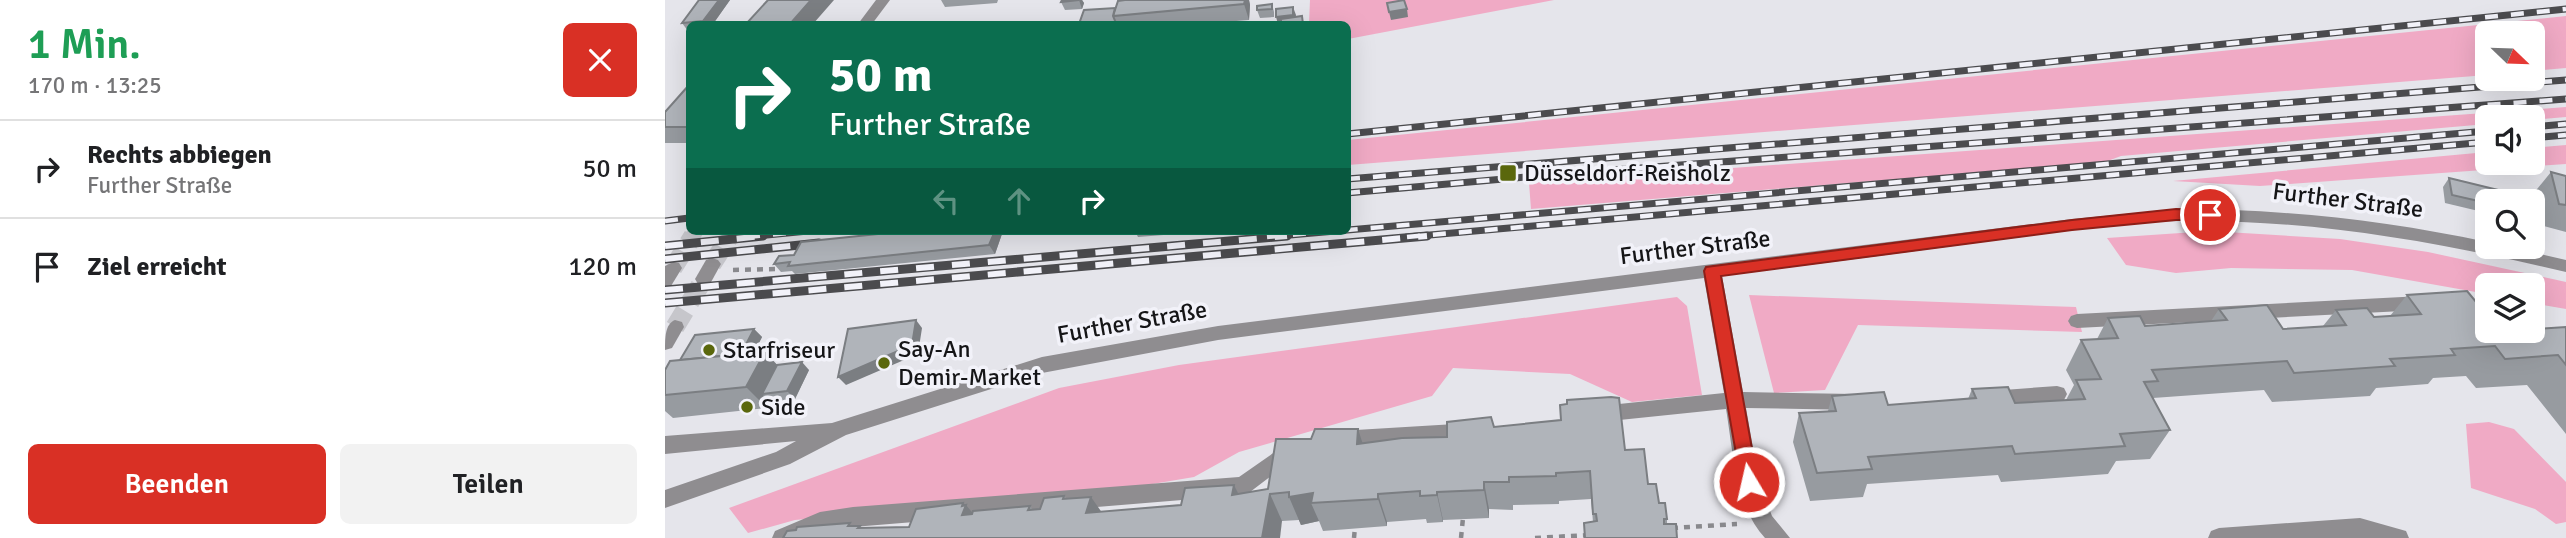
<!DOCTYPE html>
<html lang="de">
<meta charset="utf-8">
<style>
:root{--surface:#fff;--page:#f2f2f2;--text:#202124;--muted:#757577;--line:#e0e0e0;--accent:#d93025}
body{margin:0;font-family:Signika,sans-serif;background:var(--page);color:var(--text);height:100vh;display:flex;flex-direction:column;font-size:26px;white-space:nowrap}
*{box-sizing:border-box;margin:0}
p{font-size:23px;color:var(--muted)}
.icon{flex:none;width:38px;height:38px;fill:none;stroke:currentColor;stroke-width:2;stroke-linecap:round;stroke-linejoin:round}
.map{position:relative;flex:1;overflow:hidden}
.panel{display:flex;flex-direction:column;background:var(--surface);width:665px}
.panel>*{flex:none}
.guide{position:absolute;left:21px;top:21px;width:665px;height:214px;border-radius:10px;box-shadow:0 7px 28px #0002;background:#0b6e4f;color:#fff;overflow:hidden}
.needle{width:46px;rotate:113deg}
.controls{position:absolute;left:1810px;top:21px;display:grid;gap:14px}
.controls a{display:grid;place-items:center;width:70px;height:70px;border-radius:10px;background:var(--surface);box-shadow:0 7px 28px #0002;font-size:35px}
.pin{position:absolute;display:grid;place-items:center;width:60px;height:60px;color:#fff;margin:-30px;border:4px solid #fff;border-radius:50%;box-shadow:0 2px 7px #0007}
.me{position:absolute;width:77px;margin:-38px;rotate:351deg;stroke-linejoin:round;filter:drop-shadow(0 0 5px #0008)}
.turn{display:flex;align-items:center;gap:24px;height:147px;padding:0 28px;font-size:32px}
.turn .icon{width:91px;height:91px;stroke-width:2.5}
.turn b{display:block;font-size:49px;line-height:60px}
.lanes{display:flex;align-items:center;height:66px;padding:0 28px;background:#0003;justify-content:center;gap:35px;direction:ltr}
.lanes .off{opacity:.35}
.round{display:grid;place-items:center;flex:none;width:74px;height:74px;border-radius:10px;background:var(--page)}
.overview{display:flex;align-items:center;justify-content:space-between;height:119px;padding:0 28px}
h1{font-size:42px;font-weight:600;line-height:52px;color:#1e9e55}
.button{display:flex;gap:14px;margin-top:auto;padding:14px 28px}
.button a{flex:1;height:80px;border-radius:10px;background:var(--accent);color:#fff;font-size:28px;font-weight:600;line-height:80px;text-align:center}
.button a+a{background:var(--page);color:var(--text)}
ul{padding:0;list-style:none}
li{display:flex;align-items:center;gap:21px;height:98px;padding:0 28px;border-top:2px solid var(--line)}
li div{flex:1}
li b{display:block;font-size:26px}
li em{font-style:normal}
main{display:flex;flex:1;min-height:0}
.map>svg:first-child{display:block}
.green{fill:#f0aac5}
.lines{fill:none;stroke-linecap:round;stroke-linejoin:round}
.minor-tunnel-far1{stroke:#c6c6cb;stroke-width:15;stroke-dasharray:15 8;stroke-linecap:butt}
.minor-tunnel{stroke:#c6c6cb;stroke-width:19;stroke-dasharray:19 10;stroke-linecap:butt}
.path{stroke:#89898d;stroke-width:4.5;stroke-dasharray:6 6;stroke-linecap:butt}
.minor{fill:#8f8d90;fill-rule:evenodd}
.rail-far1-casing{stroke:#4b4b4e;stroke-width:7}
.rail-casing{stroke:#4b4b4e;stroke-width:9}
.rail-far1{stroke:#f2f2f9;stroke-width:4.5;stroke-dasharray:13;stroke-linecap:butt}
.rail{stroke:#f2f2f9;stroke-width:6;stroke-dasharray:18;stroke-linecap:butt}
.wall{fill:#979ba0}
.shaded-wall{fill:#7b7e82}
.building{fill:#b0b4ba;stroke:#7b7e82;stroke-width:2}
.route{fill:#d93025;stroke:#8d1f18;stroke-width:2}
.poi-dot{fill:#5a670c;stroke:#f2f2f9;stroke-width:2.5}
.labels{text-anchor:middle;stroke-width:7;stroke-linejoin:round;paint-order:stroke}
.poi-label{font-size:24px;fill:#151517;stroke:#f2f2f9;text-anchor:start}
.street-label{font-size:24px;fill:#151517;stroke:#f2f2f9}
</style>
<main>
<section class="panel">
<div class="overview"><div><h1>1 Min.</h1><p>170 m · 13:25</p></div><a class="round" style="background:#d93025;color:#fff"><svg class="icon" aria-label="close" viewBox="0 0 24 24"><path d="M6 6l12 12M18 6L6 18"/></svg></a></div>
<ul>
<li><svg class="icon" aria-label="right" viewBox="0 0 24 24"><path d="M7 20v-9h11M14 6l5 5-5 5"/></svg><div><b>Rechts abbiegen</b><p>Further Straße</p></div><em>50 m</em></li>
<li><svg class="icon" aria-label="arrive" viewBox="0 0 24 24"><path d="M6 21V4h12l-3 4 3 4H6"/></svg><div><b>Ziel erreicht</b></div><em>120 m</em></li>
</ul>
<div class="button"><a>Beenden</a><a>Teilen</a></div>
</section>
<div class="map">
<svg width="1901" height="538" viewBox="0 0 1901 538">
<rect width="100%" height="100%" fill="#e5e5eb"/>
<!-- green -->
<g class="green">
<polygon points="645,0 889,0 683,39 682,24 644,24"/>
<polygon points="1901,16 1901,68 1867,71 1867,33 1822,33 1822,75 683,165 683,140"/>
<polygon points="1901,107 1901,117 1867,120 1867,117 1822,117 1822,124 1456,156 1440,162 866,209 864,183"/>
<polygon points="1901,145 1901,164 1595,186 1508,181 1822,152 1822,163 1867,163 1867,148"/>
<polygon points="1545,231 1675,239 1763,252 1901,282 1901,309 1867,303 1867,285 1822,285 1822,294 1687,270 1566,268 1511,273 1461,265 1442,238"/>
<polygon points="1084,295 1411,307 1417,332 1193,325 1160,390 1109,393"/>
<polygon points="1012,297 1022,306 1037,395 967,402 905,374 788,368 767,396 574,452 529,477 446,491 130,520 83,533 64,508 394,388 514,365"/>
<polygon points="1824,422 1849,429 1901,482 1901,522 1891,524 1870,509 1806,488 1801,424"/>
</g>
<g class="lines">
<!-- minor-tunnel-far1 -->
<g class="minor-tunnel-far1">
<polyline points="27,237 31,231"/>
<polyline points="64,237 68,231"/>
</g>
<!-- minor-tunnel -->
<g class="minor-tunnel">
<polyline points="47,264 65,236"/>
<polyline points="8,268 28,236"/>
<polyline points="10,327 39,279"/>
</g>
<!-- path -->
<g class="path">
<polyline points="68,270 112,269"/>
<polyline points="1007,528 1072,524"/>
<polyline points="689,538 690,527"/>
<polyline points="796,538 798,518"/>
<polyline points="870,538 925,535"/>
</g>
<!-- minor -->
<g class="minor">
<polygon points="211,0 225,0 207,24 193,24"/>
<path d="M1513,209C1617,209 1720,220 1822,242V247H1844L1901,260V272C1774,242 1645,219 1514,221C1456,222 1398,232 1340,239C1246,252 1151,264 1057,276L1078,392L1190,394L1197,396L1200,402L1197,408L1190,410L1081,408L1094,482L1107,516L1125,538H1100C1070,506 1068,450 1061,409L935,422L928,420L925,414L928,408L935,406L1059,393L1039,278L553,340L377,373L181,435L125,464L0,508V490L111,452L131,441L0,454V436L167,423L377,357L553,326L1407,219Z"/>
<polygon points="47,258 53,260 56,264 45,284 33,284 30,279 41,260"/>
<polygon points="8,262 14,263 17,268 6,286 0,288 0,266"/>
<polygon points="1757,296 1763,298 1766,303 1763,308 1757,310 1412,328 1406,326 1403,321 1406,316 1412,314"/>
<path d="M10,320L17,322L19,327L7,348L0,350C0,338 0,324 10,320Z"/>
<polygon points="1392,386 1399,388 1402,394 1399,400 1392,402 1325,407 1318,405 1315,399 1318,393 1325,391"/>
<polygon points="807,423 814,425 817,431 814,437 807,439 674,447 667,445 664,439 667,433 674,431"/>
<polygon points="624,442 631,445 634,451 631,457 585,492 578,495 188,527 157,531 141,538 107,538 110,531 155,512 188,507 574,477"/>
<polygon points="1695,518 1741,531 1744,538 1543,538 1546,531 1554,528"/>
</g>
<defs>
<g id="rail-far1">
<polyline points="1867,127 1901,124"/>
<polyline points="682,134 1901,9"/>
<polyline points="1867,138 1901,135"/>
<polyline points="682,179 1901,80"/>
<polyline points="682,193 882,175 1901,99"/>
<polyline points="0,221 24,218"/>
<polyline points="82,237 143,231"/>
<polyline points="602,237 1822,131"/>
<polyline points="742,237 1822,142"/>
</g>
<g id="rail">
<polyline points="0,246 98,236"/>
<polyline points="0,259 154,243"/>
<polyline points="0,290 622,236"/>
<polyline points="0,303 762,236"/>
</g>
</defs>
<!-- rail-far1 casing -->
<use href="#rail-far1" class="rail-far1-casing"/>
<!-- rail casing -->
<use href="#rail" class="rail-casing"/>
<!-- rail-far1 -->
<use href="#rail-far1" class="rail-far1"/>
<!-- rail -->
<use href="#rail" class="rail"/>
</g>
<!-- wall -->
<g class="wall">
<polygon points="34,0 65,0 48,24 24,24 24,31 23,31 17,23"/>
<polygon points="276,0 333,0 332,3 280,7"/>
<polygon points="397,0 417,0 419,3 417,9 400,10 396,2"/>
<polygon points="460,0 584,0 585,5 584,20 533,24 414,24 450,8"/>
<polygon points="607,4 609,12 609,17 595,18 592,10"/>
<polygon points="24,85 24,143 0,143 0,112"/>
<polygon points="1886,172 1901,176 1901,232 1875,225 1868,194"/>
<polygon points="1784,178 1822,201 1822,213 1780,203 1778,187"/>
<polygon points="338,231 330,254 130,274 127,271 116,272 109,264"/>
<polygon points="470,231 511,231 511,234 473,237"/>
<polygon points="1742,295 1822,331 1901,327 1901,434 1862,385 1811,388 1801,376 1768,378 1763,384 1711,388 1705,396 1607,402 1599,390 1488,398 1505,430 1485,459 1451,461 1443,474 1336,482 1333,475 1202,484 1198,497 1145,501 1128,442 1134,413 1163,411 1167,396 1223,405 1303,399 1307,389 1350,403 1401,400 1409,385 1401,370 1416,340 1432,339 1443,318 1480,326 1546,321 1554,309 1618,329 1658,326 1671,310 1709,317 1725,316"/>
<polygon points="89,329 97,337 89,353 112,365 144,370 130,399 105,402 102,408 8,418 0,411 0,370 15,360"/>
<polygon points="829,427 960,450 983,484 1002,519 1002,524 1012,538 928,522 926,499 894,501 894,504 848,505 848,510 824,509 824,518 778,520 778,522 762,523 761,519 722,522 722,526 658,531 654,521 636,525 634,520 617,521 131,530 188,526 197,528 244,527 300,505 307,513 365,506 368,510 375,509 399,496 401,498 436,512 516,505 569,485 573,494 603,489 698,443 782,437"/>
</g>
<!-- shaded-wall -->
<g class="shaded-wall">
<polygon points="54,0 65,0 48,24 41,24 38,21"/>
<polygon points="146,0 169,0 148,24 125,24"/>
<polygon points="414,0 417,0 419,3 417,9"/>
<polygon points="580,0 584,0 585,5 584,20 579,4"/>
<polygon points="628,7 631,15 630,23 613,24 611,17"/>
<polygon points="742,9 743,17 726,20 724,12"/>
<polygon points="330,231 338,231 330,254 324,245"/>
<polygon points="251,320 257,328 253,354 181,385 173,377"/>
<polygon points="89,329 97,337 76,378 67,369"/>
<polygon points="100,352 120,373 97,394 105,402 102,408 81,387"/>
<polygon points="137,362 144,370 130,399 122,391"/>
<polygon points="693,429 702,457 692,444"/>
<polygon points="819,482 824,509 824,518 819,490"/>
<polygon points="569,485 583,513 567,495"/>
<polygon points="772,492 778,520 778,522 772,495"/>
<polygon points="648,493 646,503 654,521 636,525 624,497"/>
<polygon points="605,494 617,521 615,538 597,538"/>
<polygon points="713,494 722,522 722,526 713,499"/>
<polygon points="426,497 445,524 421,513"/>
<polygon points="298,503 301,505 324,533 297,515 297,506"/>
</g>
<!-- building -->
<g class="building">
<polygon points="34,0 54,0 38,21 17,23"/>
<polygon points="103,0 146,0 125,24 81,24"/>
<polygon points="397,0 414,0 396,2"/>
<polygon points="460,0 580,0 579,4 448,16 453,1"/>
<polygon points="739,0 742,9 724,12 722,3"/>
<polygon points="607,4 607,9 592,10 592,6"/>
<polygon points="628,7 628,15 611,17 611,9"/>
<polygon points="450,8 448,16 451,23 414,24 419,10"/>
<polygon points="637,16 638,24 616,24 616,19"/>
<polygon points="24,85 24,127 0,127 0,112"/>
<polygon points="1886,172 1901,176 1901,205 1894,204"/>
<polygon points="1784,178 1854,195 1855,201 1822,201 1822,203 1787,195"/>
<polygon points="242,231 330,231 324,245 123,266 125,262 109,264 114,256 129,255 136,242"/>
<polygon points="1802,291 1822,315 1822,331 1867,331 1867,326 1870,329 1901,327 1901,365 1893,355 1840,359 1830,346 1786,349 1790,355 1725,359 1730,366 1629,373 1622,361 1487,370 1493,381 1479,382 1505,430 1455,434 1460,446 1350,454 1347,446 1203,457 1207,469 1152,473 1134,413 1171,411 1167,396 1219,392 1223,405 1311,398 1307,389 1343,387 1350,403 1420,399 1411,380 1436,379 1416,340 1453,338 1443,318 1475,316 1480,326 1562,320 1554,309 1602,305 1618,329 1681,325 1671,310 1702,308 1709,317 1756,314 1742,295"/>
<polygon points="251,320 247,345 173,377 183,329"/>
<polygon points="89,329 76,354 15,360 30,335"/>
<polygon points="100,352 81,387 0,395 0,370 5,361"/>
<polygon points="137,362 122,391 97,394 112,365"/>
<polygon points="946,397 954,398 960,450 979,449 983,484 991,484 994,503 1000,503 1002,519 999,519 999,524 1011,524 1012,538 920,538 919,523 932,521 931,514 928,514 925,471 891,473 891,476 844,477 844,482 819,482 819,490 772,492 772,495 755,496 755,491 713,494 713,499 646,503 648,493 624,497 624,492 605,494 597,538 118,538 122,531 131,530 132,527 185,523 183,526 195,526 193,528 244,527 251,509 298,503 297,506 301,505 297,515 307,514 308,511 365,506 363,510 375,509 379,498 399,496 398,499 426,497 421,513 516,505 520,488 569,485 567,495 603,489 611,439 646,439 650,429 693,429 692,444 737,438 782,437 782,422 826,417 829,427 896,420 895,405 902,404 902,400"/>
</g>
<!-- route -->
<polygon class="route" points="1511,209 1545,210 1553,215 1545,220 1511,220 1407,230 1056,276 1093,482 1090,488 1084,490 1077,488 1039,271 1041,267 1407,220"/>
<!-- markers -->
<g class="poi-dot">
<rect x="834" y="164" width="18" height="18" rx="3.5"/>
<circle cx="44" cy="350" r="7"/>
<circle cx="219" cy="363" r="7"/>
<circle cx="82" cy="407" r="7"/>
</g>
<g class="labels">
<!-- poi labels -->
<g class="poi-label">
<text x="859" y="181">Düsseldorf-Reisholz</text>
<text x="233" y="357">Say-An<tspan x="233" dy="28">Demir-Market</tspan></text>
<text x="58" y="358">Starfriseur</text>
<text x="96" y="415">Side</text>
</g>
<!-- street labels -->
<g class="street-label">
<text transform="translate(1683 200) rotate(7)" y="8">Further Straße</text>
<text transform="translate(1030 247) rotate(-7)" y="8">Further Straße</text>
<text transform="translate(467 322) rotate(-10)" y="8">Further Straße</text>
</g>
</g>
</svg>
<div class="controls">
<a><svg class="needle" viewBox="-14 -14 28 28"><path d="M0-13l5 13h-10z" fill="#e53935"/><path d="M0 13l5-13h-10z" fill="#757577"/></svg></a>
<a><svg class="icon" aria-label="sound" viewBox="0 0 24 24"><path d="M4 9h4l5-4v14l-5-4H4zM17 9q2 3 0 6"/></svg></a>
<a><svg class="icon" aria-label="search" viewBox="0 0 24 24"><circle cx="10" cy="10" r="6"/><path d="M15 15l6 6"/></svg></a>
<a><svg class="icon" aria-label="layers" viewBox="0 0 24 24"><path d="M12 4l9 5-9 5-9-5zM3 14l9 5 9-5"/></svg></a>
</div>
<div class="pin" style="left:1545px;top:215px;background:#d93025"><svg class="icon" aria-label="arrive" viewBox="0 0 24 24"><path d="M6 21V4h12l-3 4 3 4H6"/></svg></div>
<svg class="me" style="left:1084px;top:482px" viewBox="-20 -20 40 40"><circle r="17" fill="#d93025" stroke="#fff" stroke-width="3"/><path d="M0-11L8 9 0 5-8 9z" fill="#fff"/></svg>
<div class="guide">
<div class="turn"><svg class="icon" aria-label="right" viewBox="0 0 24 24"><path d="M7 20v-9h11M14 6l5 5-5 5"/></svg><div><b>50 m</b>Further Straße</div></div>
<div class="lanes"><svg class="icon off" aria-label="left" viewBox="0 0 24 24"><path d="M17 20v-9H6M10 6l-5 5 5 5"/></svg><svg class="icon off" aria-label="ahead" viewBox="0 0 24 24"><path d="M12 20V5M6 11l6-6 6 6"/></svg><svg class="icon" aria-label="right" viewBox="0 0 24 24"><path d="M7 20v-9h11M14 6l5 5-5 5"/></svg></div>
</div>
</div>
</main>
